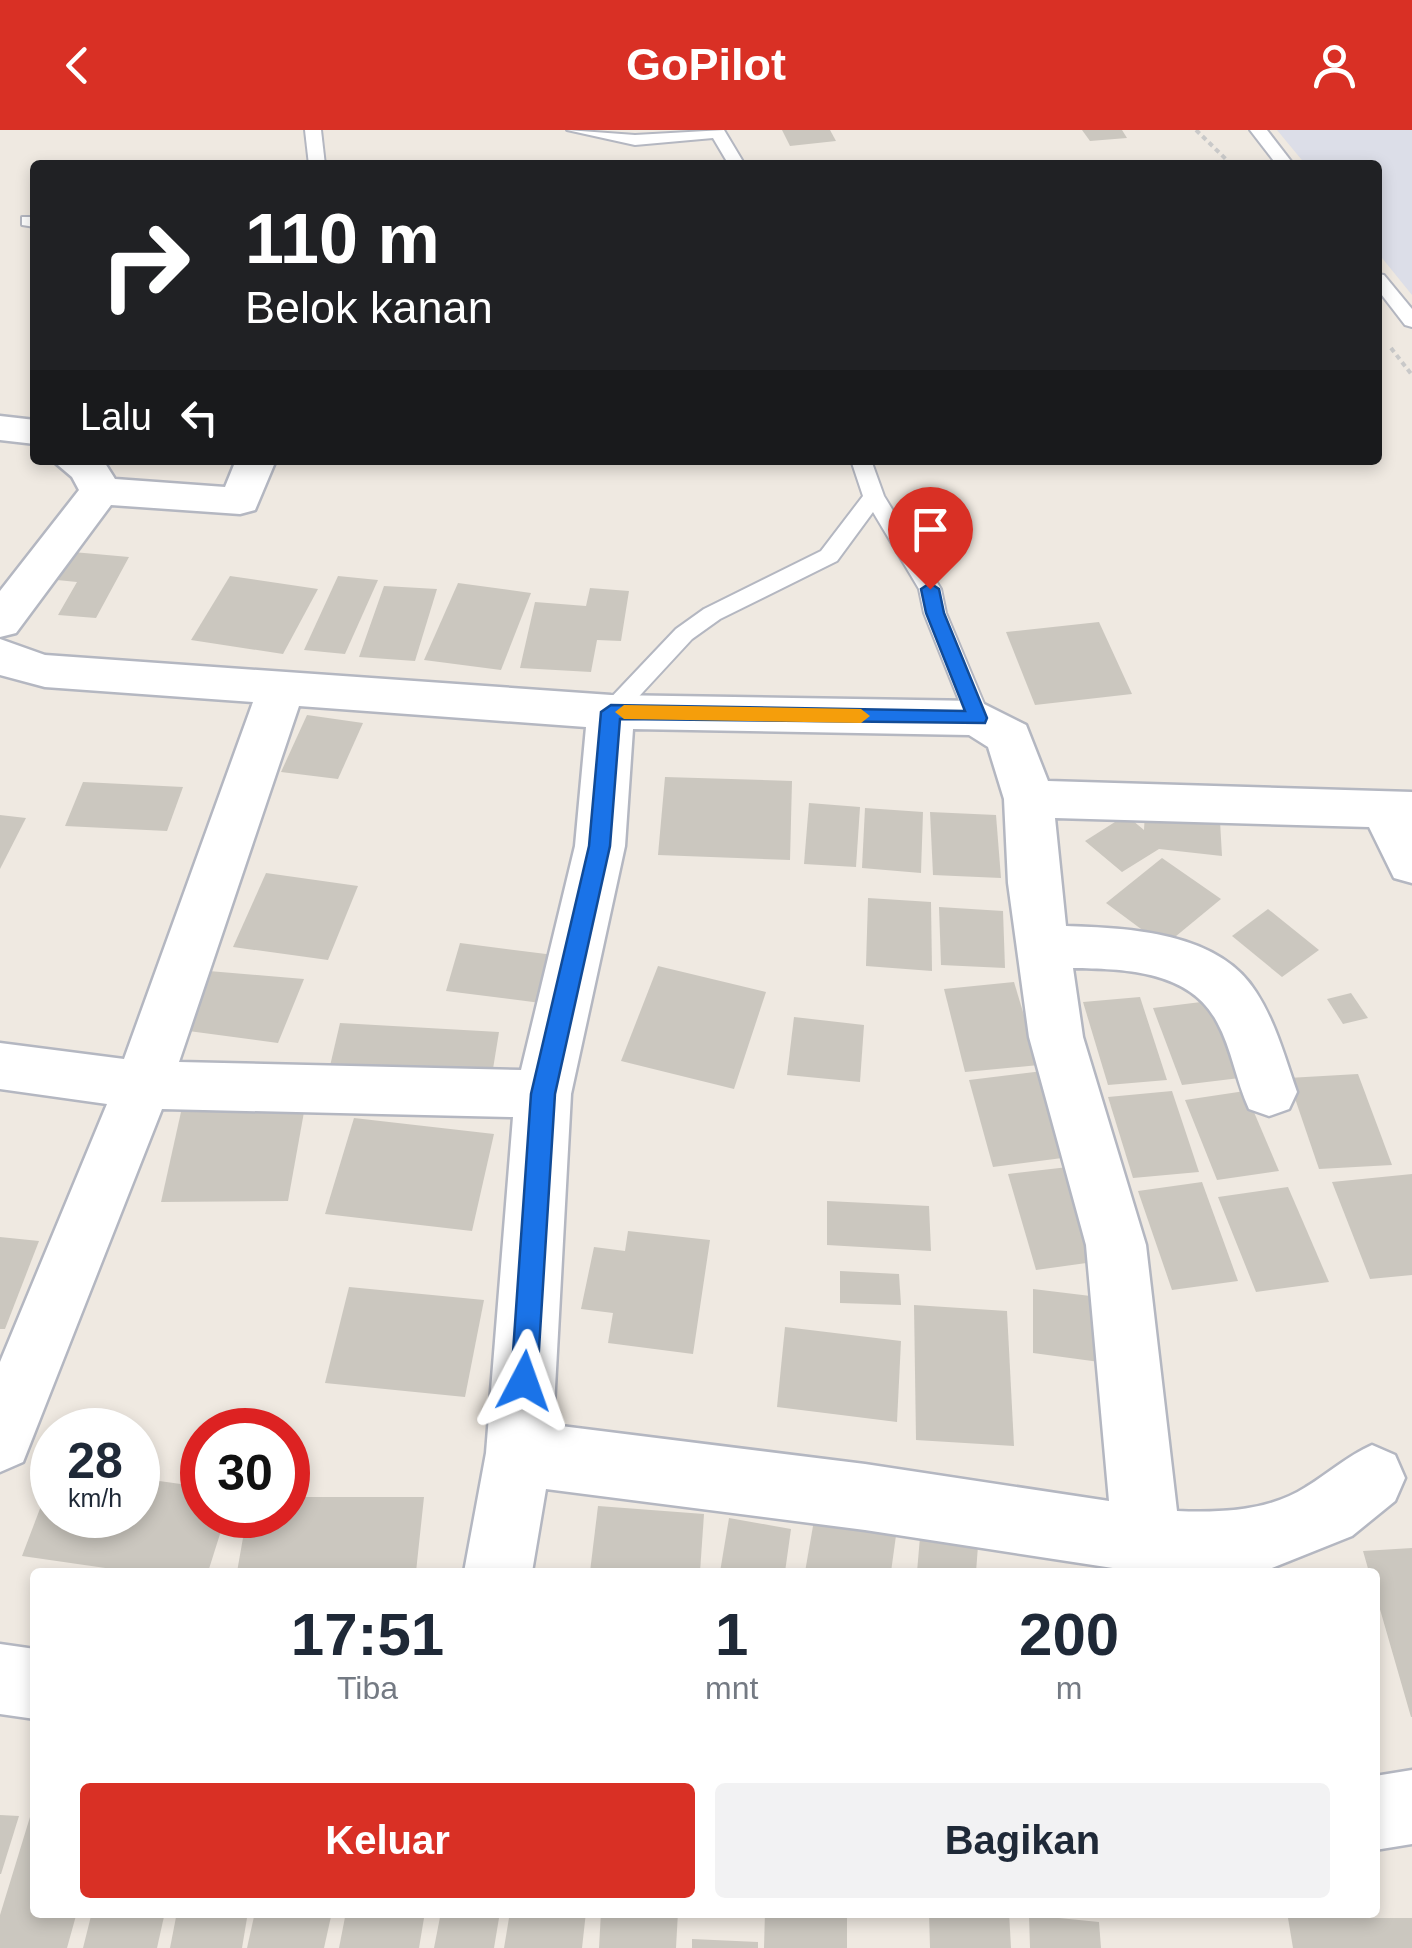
<!DOCTYPE html>
<html lang="id">
<style>
:root{--surface:#fff;--page:#f2f2f3;--text:#1f2937;--muted:#747a83;--accent:#d93025}
body{margin:0;font-family:Arial,sans-serif;background:var(--page);color:var(--text);height:100vh;display:flex;flex-direction:column;font-size:38px;white-space:nowrap}
*{box-sizing:border-box;margin:0}
p{font-size:32px;color:var(--muted)}
.icon{flex:none;width:55px;height:55px;fill:none;stroke:currentColor;stroke-width:2;stroke-linecap:round;stroke-linejoin:round}
.map{position:relative;flex:1;overflow:hidden}
.side{position:absolute;left:30px;top:1438px;width:1350px;height:350px;display:flex;flex-direction:column;background:var(--surface);border-radius:10px;box-shadow:0 5px 15px #0003}
.side>*{flex:none}
.top-card{position:absolute;left:30px;top:30px;width:1352px;height:305px;border-radius:10px;box-shadow:0 5px 15px #0003;background:#202124;color:#fff;overflow:hidden}
.speed{position:absolute;left:30px;top:1278px;display:flex;gap:20px;font-size:50px;font-weight:700;text-align:center}
.speed>*{display:grid;place-content:center;width:130px;height:130px;border-radius:50%;background:var(--surface);box-shadow:0 5px 15px #0003;line-height:1}
.speed small{font-size:25px;font-weight:400}
.speed .limit{border:15px solid #d22;background:#fff;color:#111}
.pin{position:absolute;display:grid;place-items:center;width:85px;height:85px;color:#fff;margin:-102px -42px;border-radius:50% 50% 50% 0;rotate:-45deg;box-shadow:0 0 10px #0007}
.pin .icon{rotate:45deg}
.me{position:absolute;width:110px;margin:-55px;rotate:4deg;stroke-linejoin:round;filter:drop-shadow(0 0 8px #0008)}
.turn{display:flex;align-items:center;gap:35px;height:210px;padding:0 50px;font-size:45px}
.turn .icon{width:130px;height:130px;stroke-width:2.5}
.turn b{display:block;font-size:70px;line-height:85px}
.then{display:flex;align-items:center;height:95px;padding:0 50px;background:#0003;gap:20px;font-size:38px}
.eta{display:flex;justify-content:space-evenly;align-items:center;height:170px;text-align:center}
.eta b{font-size:60px;font-weight:700;line-height:70px}
.action{display:flex;gap:20px;margin-top:auto;padding:20px 50px}
.action a{flex:1;height:115px;border-radius:10px;background:var(--accent);color:#fff;font-size:40px;font-weight:700;line-height:115px;text-align:center}
.action a+a{background:var(--page);color:var(--text)}
header{display:flex;justify-content:space-between;align-items:center;height:130px;padding:0 50px;background:var(--accent);color:#fff;font-size:45px;font-weight:700}
.map>svg:first-child{display:block}
.airport{fill:#dcdee8}
.building{fill:#cbc7bf}
.lines{fill:none;stroke-linecap:round;stroke-linejoin:round}
.lane-casing{stroke:#b4b7c1;stroke-width:4}
.street-casing{stroke:#b4b7c1;stroke-width:5}
.path{stroke:#c9c9c9;stroke-width:4;stroke-dasharray:5 4;stroke-linecap:butt}
.lane{fill:#fff;fill-rule:evenodd}
.street{fill:#fff;fill-rule:evenodd}
.route{fill:#1a73e8;stroke:#114b97;stroke-width:2.5}
.slow{fill:#f59e0b}
</style>
<header><svg class="icon" aria-label="back" viewBox="0 0 24 24"><path d="M15 5l-7 7 7 7"/></svg>GoPilot<svg class="icon" aria-label="person" viewBox="0 0 24 24"><circle cx="12" cy="8" r="4"/><path d="M4 21q1-7 8-7t8 7"/></svg></header>
<div class="map">
<svg width="1412" height="1818" viewBox="0 0 1412 1818">
<rect width="100%" height="100%" fill="#efe9e1"/>
<!-- airport -->
<polygon class="airport" points="1277,0 1412,0 1412,165 1378,123 1378,35 1306,35"/>
<!-- building -->
<g class="building">
<polygon points="782,0 830,0 836,11 790,16"/>
<polygon points="1082,0 1122,0 1127,8 1090,11"/>
<polygon points="73,422 129,427 96,488 58,485 77,452 57,450"/>
<polygon points="230,446 318,459 283,524 191,510"/>
<polygon points="338,446 378,450 345,524 304,520"/>
<polygon points="458,453 531,463 501,540 424,530"/>
<polygon points="384,456 437,459 415,531 359,527"/>
<polygon points="590,458 629,461 621,511 597,510 591,542 520,538 535,472 586,476"/>
<polygon points="1099,492 1132,564 1035,575 1006,502"/>
<polygon points="307,585 363,593 338,649 281,642"/>
<polygon points="665,647 792,651 790,730 658,725"/>
<polygon points="83,652 183,657 167,701 65,696"/>
<polygon points="809,673 860,677 856,737 804,734"/>
<polygon points="865,678 923,682 921,743 862,738"/>
<polygon points="930,682 996,685 1001,748 933,745"/>
<polygon points="1145,682 1220,691 1222,726 1159,719 1122,742 1085,711 1126,685 1144,700"/>
<polygon points="0,685 26,688 0,739"/>
<polygon points="1162,728 1221,769 1164,816 1106,773"/>
<polygon points="266,743 358,756 328,830 233,817"/>
<polygon points="868,768 931,772 932,841 866,836"/>
<polygon points="939,777 1003,781 1005,838 941,835"/>
<polygon points="1268,779 1319,820 1282,847 1232,806"/>
<polygon points="460,813 554,825 541,873 446,861"/>
<polygon points="658,836 766,862 734,959 621,931"/>
<polygon points="197,840 304,849 278,913 181,900"/>
<polygon points="1014,852 1039,935 965,942 944,859"/>
<polygon points="1351,863 1368,888 1343,894 1327,869"/>
<polygon points="1140,867 1167,950 1108,955 1083,872"/>
<polygon points="1217,870 1248,947 1182,955 1153,878"/>
<polygon points="794,887 864,895 860,952 787,945"/>
<polygon points="340,893 499,902 492,945 330,936"/>
<polygon points="1043,941 1070,1027 993,1037 969,950"/>
<polygon points="1358,944 1392,1035 1319,1039 1288,948"/>
<polygon points="1172,961 1199,1042 1133,1048 1108,967"/>
<polygon points="1245,961 1279,1041 1217,1050 1185,970"/>
<polygon points="181,982 304,982 288,1071 161,1072"/>
<polygon points="354,988 494,1004 472,1101 325,1084"/>
<polygon points="1077,1036 1108,1130 1036,1140 1008,1044"/>
<polygon points="1412,1044 1412,1145 1370,1149 1332,1052"/>
<polygon points="1202,1052 1238,1151 1172,1160 1138,1061"/>
<polygon points="1288,1057 1329,1152 1256,1162 1218,1067"/>
<polygon points="827,1071 929,1076 931,1121 827,1115"/>
<polygon points="628,1101 710,1110 693,1224 608,1213 613,1183 581,1179 594,1117 625,1121"/>
<polygon points="0,1107 39,1111 5,1199 0,1199"/>
<polygon points="840,1141 899,1144 901,1175 840,1173"/>
<polygon points="349,1157 484,1170 465,1267 325,1253"/>
<polygon points="1033,1159 1107,1168 1107,1233 1033,1223"/>
<polygon points="914,1175 1007,1181 1014,1316 916,1310"/>
<polygon points="785,1197 901,1211 897,1292 777,1277"/>
<polygon points="52,1347 52,1385 138,1385 138,1348 202,1357 202,1385 226,1385 208,1442 133,1442 22,1426"/>
<polygon points="288,1367 424,1367 416,1442 237,1442 247,1385 288,1385"/>
<polygon points="817,1373 898,1391 891,1442 805,1442"/>
<polygon points="598,1376 704,1384 700,1442 590,1442"/>
<polygon points="729,1388 791,1399 785,1442 720,1442"/>
<polygon points="920,1407 978,1416 976,1442 917,1442"/>
<polygon points="1412,1418 1412,1587 1411,1587 1375,1462 1375,1442 1369,1442 1363,1421"/>
<polygon points="0,1685 19,1686 1,1744 0,1744"/>
<polygon points="30,1687 35,1687 35,1782 77,1782 67,1818 0,1818 0,1785"/>
<polygon points="92,1782 165,1782 157,1818 83,1818"/>
<polygon points="177,1782 248,1782 242,1818 170,1818"/>
<polygon points="255,1782 332,1782 324,1818 247,1818"/>
<polygon points="346,1782 425,1782 419,1818 339,1818"/>
<polygon points="441,1782 500,1782 494,1818 434,1818"/>
<polygon points="510,1782 586,1782 582,1818 504,1818"/>
<polygon points="601,1782 678,1782 676,1818 599,1818"/>
<polygon points="765,1782 847,1782 847,1818 764,1818"/>
<polygon points="929,1782 1009,1782 1011,1818 930,1818"/>
<polygon points="1029,1785 1099,1792 1101,1818 1030,1818"/>
<polygon points="1288,1788 1412,1788 1412,1818 1293,1818"/>
<polygon points="692,1809 758,1812 758,1818 692,1818"/>
</g>
<g class="lines">
<defs>
<g id="lane">
<polygon points="305,0 321,0 325,35 309,35"/>
<polygon points="567,0 635,5 724,0 745,35 729,35 713,8 635,15"/>
<polygon points="1250,0 1267,0 1294,35 1277,35"/>
<polygon points="22,87 35,87 35,97 22,95"/>
<polygon points="1378,144 1384,145 1412,179 1412,197 1405,195 1378,160"/>
<polygon points="851,330 871,330 884,366 941,459 946,483 990,588 986,594 970,594 966,588 924,483 919,459 873,382 837,431 720,489 692,509 619,588 603,588 603,576 676,499 704,479 821,421 863,366"/>
</g>
<g id="street">
<polygon points="0,286 35,290 35,314 0,310"/>
<polygon points="52,330 103,330 115,349 225,357 236,330 276,330 255,380 240,384 111,375 16,503 0,507 0,461 79,360 72,347"/>
<path d="M0,509L45,525L611,565L978,571L1026,595L1048,651L1412,662V753L1394,748L1369,697L1055,688L1066,796C1129,798 1219,802 1256,862C1276,893 1285,928 1297,962L1289,979L1269,986L1249,979C1236,951 1232,919 1217,892C1190,840 1123,839 1073,838L1083,907L1146,1115L1177,1381C1220,1383 1269,1381 1306,1357C1329,1343 1347,1326 1372,1315L1395,1325L1405,1348L1395,1371L1352,1406L1262,1442H1139L865,1400L546,1359L532,1442H464L486,1323L513,987L162,979L23,1332L0,1342V1232L107,974L0,959V913L124,929L253,572L45,557L0,545ZM299,576L586,597L575,716L521,940L179,932ZM633,599L969,605L988,617L1004,669L1008,753L1029,907L1086,1115L1109,1371L865,1334L553,1295L571,964L625,716Z"/>
<polygon points="0,1514 35,1519 35,1589 0,1584"/>
<polygon points="1412,1640 1412,1714 1375,1720 1375,1646"/>
</g>
</defs>
<!-- lane casing -->
<use href="#lane" class="lane-casing"/>
<!-- street casing -->
<use href="#street" class="street-casing"/>
<!-- path -->
<g class="path">
<polyline points="1196,0 1232,35"/>
<polyline points="1391,218 1412,245"/>
</g>
<!-- lane -->
<use href="#lane" class="lane"/>
<!-- street -->
<use href="#street" class="street"/>
</g>
<!-- route -->
<polygon class="route" points="930,453 939,459 944,483 987,588 985,593 620,589 610,716 555,964 537,1251 534,1260 524,1264 515,1260 511,1251 531,964 589,716 601,582 611,575 965,581 926,483 921,459"/>
<!-- slow -->
<polygon class="slow" points="624,575 861,579 870,586 861,593 624,589 615,582"/>
</svg>
<div class="speed"><div>28<small>km/h</small></div><div class="limit">30</div></div>
<div class="pin" style="left:930px;top:459px;background:#d93025"><svg class="icon" aria-label="arrive" viewBox="0 0 24 24"><path d="M6 21V4h12l-3 4 3 4H6"/></svg></div>
<svg class="me" style="left:524px;top:1251px" viewBox="-20 -20 40 40"><path d="M0-17L14 15 0 8-14 15z" fill="#1a73e8" stroke="#fff" stroke-width="4"/></svg>
<div class="top-card">
<div class="turn"><svg class="icon" aria-label="right" viewBox="0 0 24 24"><path d="M7 20v-9h11M14 6l5 5-5 5"/></svg><div><b>110 m</b>Belok kanan</div></div>
<div class="then">Lalu<svg class="icon" aria-label="left" viewBox="0 0 24 24"><path d="M17 20v-9H6M10 6l-5 5 5 5"/></svg></div>
</div>
<section class="side">
<div class="eta">
<div><b>17:51</b><p>Tiba</p></div>
<div><b>1</b><p>mnt</p></div>
<div><b>200</b><p>m</p></div>
</div>
<div class="action"><a>Keluar</a><a>Bagikan</a></div>
</section>
</div>
